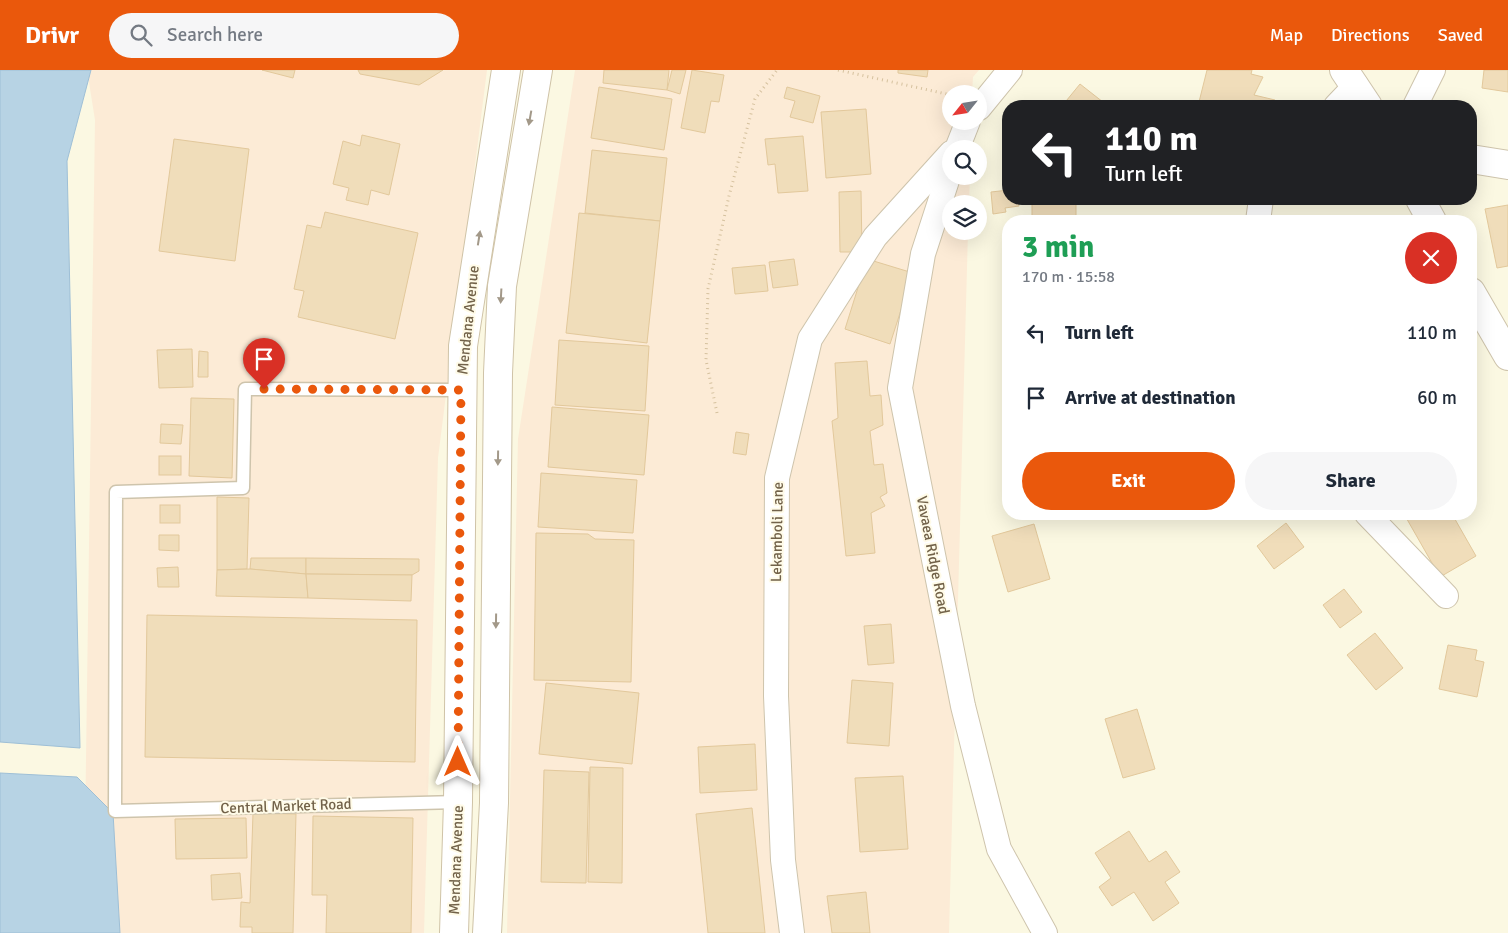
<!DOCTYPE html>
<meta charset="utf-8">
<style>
:root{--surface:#fff;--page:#f6f6f7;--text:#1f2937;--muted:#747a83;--accent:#ea580c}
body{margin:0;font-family:Signika,sans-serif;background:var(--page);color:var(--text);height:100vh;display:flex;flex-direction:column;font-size:19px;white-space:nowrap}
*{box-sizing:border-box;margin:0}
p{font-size:16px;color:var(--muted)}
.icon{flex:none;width:28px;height:28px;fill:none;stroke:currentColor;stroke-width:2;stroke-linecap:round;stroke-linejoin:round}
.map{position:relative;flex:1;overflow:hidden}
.sheet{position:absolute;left:1002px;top:145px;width:475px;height:305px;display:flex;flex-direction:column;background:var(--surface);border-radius:20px;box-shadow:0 5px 20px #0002}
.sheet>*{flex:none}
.banner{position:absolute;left:1002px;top:30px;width:475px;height:105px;border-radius:20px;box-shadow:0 5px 20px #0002;background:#202124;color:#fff;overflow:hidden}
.needle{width:32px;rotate:240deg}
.buttons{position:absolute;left:942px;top:15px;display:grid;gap:10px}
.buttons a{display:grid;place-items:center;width:45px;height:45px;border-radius:50%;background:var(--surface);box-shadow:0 5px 20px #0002;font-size:25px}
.pin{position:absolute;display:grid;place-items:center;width:42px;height:42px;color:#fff;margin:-51px -21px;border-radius:50% 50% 50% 0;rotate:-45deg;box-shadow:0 0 5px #0007}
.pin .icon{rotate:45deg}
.me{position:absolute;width:55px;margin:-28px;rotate:0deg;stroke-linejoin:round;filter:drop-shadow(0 0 4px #0008)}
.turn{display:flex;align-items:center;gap:18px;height:105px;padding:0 20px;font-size:22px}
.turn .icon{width:65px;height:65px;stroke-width:2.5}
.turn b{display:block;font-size:35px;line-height:42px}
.round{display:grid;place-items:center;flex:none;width:52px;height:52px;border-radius:26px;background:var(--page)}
.overview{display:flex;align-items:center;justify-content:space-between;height:85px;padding:0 20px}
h1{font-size:30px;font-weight:700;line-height:38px;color:#1e9e55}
.button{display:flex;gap:10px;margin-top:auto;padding:10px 20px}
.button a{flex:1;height:58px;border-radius:30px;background:var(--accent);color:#fff;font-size:20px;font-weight:700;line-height:58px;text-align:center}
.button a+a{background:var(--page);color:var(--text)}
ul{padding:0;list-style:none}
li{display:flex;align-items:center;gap:15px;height:65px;padding:0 20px}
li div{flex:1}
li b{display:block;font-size:19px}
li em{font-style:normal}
header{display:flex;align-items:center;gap:30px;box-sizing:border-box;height:70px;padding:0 25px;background:var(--accent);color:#fff}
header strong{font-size:24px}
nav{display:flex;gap:28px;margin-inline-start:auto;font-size:18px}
.search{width:350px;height:45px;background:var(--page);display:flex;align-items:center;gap:12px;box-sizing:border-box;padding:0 18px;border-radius:28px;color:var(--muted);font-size:19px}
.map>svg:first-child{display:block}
.commercial{fill:#fcebd6}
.water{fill:#b7d3e4;stroke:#9ebfd6}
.building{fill:#f0ddba;stroke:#e2c89b}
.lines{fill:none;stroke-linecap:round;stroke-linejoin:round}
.service-casing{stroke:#cec4ac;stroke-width:15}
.minor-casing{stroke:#cec4ac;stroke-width:26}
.tertiary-casing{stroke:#cec4ac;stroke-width:30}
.secondary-casing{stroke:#cfc3a7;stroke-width:30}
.path{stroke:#d5c19e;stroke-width:3;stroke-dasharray:1 4;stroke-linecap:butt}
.service{stroke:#fff;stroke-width:12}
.minor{stroke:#fff;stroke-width:24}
.tertiary{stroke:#fff;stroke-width:28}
.secondary{stroke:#fff;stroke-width:28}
.oneway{fill:#a39989}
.route{stroke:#ea580c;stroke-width:9;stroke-dasharray:0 16.2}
.labels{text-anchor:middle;stroke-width:4;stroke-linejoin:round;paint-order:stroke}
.street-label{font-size:15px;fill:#726249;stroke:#fffbe8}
</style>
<header>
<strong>Drivr</strong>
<div class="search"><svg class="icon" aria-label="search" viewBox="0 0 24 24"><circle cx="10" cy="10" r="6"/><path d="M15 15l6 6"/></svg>Search here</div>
<nav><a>Map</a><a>Directions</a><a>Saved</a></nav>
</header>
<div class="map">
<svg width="1508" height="863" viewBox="0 0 1508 863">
<rect width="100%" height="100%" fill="#fbf8e2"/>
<!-- commercial -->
<g class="commercial">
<polygon points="87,0 487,0 438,388 424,863 87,863 85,760 95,50"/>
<polygon points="575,0 979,0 973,7 972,24 951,24 951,51 971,51 971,79 951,79 951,106 970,106 969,134 951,134 951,161 968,161 949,863 507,863 518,369"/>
</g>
<!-- water -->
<g class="water">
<polygon points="0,0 91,0 67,91 80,678 0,672"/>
<polygon points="0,703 77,707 113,743 120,863 0,863"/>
</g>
<!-- building -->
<g class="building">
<polygon points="262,0 295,0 293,8"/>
<polygon points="358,0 443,0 419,15 360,4"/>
<polygon points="604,0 669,0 667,20 603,13"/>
<polygon points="672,0 686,0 680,24 667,20"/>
<polygon points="692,0 724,5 719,32 711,31 705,63 681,58"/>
<polygon points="898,0 928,0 927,7 898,3"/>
<polygon points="1207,0 1252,0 1251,4 1263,7 1254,25 1275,30 1273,36 1198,36"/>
<polygon points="1484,0 1508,0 1508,22 1482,18"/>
<polygon points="1080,14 1108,36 1062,36"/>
<polygon points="599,17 672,29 664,80 591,68"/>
<polygon points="787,17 820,26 813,53 790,47 795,31 784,28"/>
<polygon points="866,39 871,104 826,108 821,42"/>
<polygon points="362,65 400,74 389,125 371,120 368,135 346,130 349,118 333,114 343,71 360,76"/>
<polygon points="803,66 808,121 778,123 775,94 768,95 765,69"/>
<polygon points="174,69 249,79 235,191 159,181"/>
<polygon points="592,80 667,88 660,151 585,143"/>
<polygon points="1009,120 1009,129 1018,129 1019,136 1005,138 1006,142 993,144 991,122"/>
<polygon points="861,121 862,182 840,182 839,122"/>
<polygon points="1032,133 1076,134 1076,151 1032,151"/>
<polygon points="1508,135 1508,196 1497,198 1485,139"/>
<polygon points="325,142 418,163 395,269 298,247 304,221 294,219 307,155 321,158"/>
<polygon points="579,143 660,151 647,273 566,263"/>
<polygon points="794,189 798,215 773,218 769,192"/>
<polygon points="867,189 913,203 890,274 845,259"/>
<polygon points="765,195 768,221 735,224 732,198"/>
<polygon points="559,270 649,276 645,341 555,335"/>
<polygon points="192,279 193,317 159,318 157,280"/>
<polygon points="199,281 208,282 208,307 198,307"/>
<polygon points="867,291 870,326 881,325 883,355 870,361 874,395 883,394 887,423 880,427 885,436 871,443 875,483 846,486 832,351 838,348 835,293"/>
<polygon points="191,328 234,329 232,408 189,406"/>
<polygon points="552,337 649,345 644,405 548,397"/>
<polygon points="161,354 183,355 181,374 160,373"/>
<polygon points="736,362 749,364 746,385 733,383"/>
<rect x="159" y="386" width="22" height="19"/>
<polygon points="541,403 637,410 633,463 538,457"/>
<polygon points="217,427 249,428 247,499 217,500"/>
<rect x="160" y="435" width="20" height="18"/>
<polygon points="1404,444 1452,444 1476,486 1440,507"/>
<polygon points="1286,453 1304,477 1274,499 1257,476"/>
<polygon points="1034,454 1050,509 1008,522 992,466"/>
<polygon points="536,463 588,464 595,469 634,470 631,612 534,610"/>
<polygon points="159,465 179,465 179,481 159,480"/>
<polygon points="251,488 306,488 306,504 250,499"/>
<polygon points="306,488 419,489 419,501 412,505 306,504"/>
<polygon points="178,497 179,517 158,517 157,498"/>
<polygon points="250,499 306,504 308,528 216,526 217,500"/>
<polygon points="306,504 412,505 411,531 308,528"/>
<polygon points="1344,519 1362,542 1340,558 1323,535"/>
<polygon points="147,545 417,550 415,692 145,687"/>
<polygon points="891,554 894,593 868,595 864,556"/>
<polygon points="1375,563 1403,598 1376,620 1347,585"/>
<polygon points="1448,575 1477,580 1475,590 1484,592 1477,627 1439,619"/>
<polygon points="852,610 893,613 889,676 847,673"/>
<polygon points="546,613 639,623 632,694 539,684"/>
<polygon points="1137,639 1155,699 1123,708 1105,649"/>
<polygon points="755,674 757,720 700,723 698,677"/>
<polygon points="590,697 623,698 622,813 588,812"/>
<polygon points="544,700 589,702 586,813 541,812"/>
<polygon points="903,706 908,779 860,782 855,708"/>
<polygon points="752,738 765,863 708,863 696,744"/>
<polygon points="253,743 296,744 293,863 252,863 252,857 240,857 241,832 250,833"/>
<polygon points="313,746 413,748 411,863 326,863 327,825 312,825"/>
<polygon points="246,748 247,788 176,789 175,749"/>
<polygon points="1129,761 1149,792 1166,781 1180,802 1165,812 1179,833 1153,851 1134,822 1112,836 1099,817 1111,808 1095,783"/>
<polygon points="240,803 242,828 212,830 211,805"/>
<polygon points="866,822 870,863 832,863 827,826"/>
</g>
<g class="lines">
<defs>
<polyline id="service" points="458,732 115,741 116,422 243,418 245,319 461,320"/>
<g id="minor">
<polyline points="1336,36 1356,15"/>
<polyline points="1415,36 1433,0"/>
<polyline points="979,38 1010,0"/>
<polyline points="957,79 968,51"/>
<polyline points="951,98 923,184 900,318 963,636 999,779 1045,863"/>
<polyline points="1258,151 1261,129"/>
<polyline points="1367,444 1446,526"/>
<polyline points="792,863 783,790 776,626 777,408 810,269 875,167 951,83"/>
</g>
<g id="tertiary">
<polyline points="1344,0 1368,36"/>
<polyline points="1471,89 1508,95"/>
<polyline points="1420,129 1432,151"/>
<polyline points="1471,222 1508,286"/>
</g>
<g id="secondary">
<polyline points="454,863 458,732 463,276 506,0"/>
<polyline points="487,863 494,733 498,303 502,216 538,0"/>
</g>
</defs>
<!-- service casing -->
<use href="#service" class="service-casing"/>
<!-- minor casing -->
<use href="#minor" class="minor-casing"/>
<!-- tertiary casing -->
<use href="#tertiary" class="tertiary-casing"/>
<!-- secondary casing -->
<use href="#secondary" class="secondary-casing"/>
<!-- path -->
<g class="path">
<polyline points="838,0 951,25"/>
<polyline points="717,343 706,290 708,219 729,126 755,29 777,0"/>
</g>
<!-- service -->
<use href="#service" class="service"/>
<!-- minor -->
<use href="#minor" class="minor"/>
<!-- tertiary -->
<use href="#tertiary" class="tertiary"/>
<!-- secondary -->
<use href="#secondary" class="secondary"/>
</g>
<!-- one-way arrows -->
<defs><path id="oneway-solid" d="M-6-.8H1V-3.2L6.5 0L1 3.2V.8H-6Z" transform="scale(1.25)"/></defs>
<g class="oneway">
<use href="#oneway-solid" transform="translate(530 48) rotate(100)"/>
<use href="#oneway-solid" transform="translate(479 168) rotate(-81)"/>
<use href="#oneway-solid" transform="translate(501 226) rotate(93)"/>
<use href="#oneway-solid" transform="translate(498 388) rotate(91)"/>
<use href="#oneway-solid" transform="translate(496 551) rotate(91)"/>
</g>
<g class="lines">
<!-- route -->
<polyline class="route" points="264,319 461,320 458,692"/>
</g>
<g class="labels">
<!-- street labels -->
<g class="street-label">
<text transform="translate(468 250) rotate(-84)" y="5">Mendana Avenue</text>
<text transform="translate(777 462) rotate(-89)" y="5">Lekamboli Lane</text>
<text transform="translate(933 485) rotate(79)" y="5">Vavaea Ridge Road</text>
<text transform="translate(286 736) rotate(-2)" y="5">Central Market Road</text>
<text transform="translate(456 790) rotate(-88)" y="5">Mendana Avenue</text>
</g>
</g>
</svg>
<div class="buttons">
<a><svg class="needle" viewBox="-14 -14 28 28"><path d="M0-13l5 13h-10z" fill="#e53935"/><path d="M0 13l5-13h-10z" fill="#747a83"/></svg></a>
<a><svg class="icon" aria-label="search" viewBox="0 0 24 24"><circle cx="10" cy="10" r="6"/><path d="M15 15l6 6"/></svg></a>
<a><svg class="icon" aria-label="layers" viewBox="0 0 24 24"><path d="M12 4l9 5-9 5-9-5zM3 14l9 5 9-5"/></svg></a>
</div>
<div class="pin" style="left:264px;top:319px;background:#d93025"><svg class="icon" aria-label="arrive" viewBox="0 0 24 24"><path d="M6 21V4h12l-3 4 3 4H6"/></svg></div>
<svg class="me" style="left:458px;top:692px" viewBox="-20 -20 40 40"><path d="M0-17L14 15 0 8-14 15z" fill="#ea580c" stroke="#fff" stroke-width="4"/></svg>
<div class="banner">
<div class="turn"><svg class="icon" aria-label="left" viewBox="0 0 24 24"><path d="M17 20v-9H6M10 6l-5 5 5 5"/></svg><div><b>110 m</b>Turn left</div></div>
</div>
<section class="sheet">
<div class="overview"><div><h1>3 min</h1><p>170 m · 15:58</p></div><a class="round" style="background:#d93025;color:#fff"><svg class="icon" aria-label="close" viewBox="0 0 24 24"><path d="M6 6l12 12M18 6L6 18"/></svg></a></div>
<ul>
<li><svg class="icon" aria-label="left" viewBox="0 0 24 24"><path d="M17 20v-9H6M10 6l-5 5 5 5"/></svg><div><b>Turn left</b></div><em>110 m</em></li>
<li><svg class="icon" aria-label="arrive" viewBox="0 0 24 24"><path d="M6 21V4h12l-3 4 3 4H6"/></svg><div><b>Arrive at destination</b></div><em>60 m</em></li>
</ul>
<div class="button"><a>Exit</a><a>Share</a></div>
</section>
</div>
